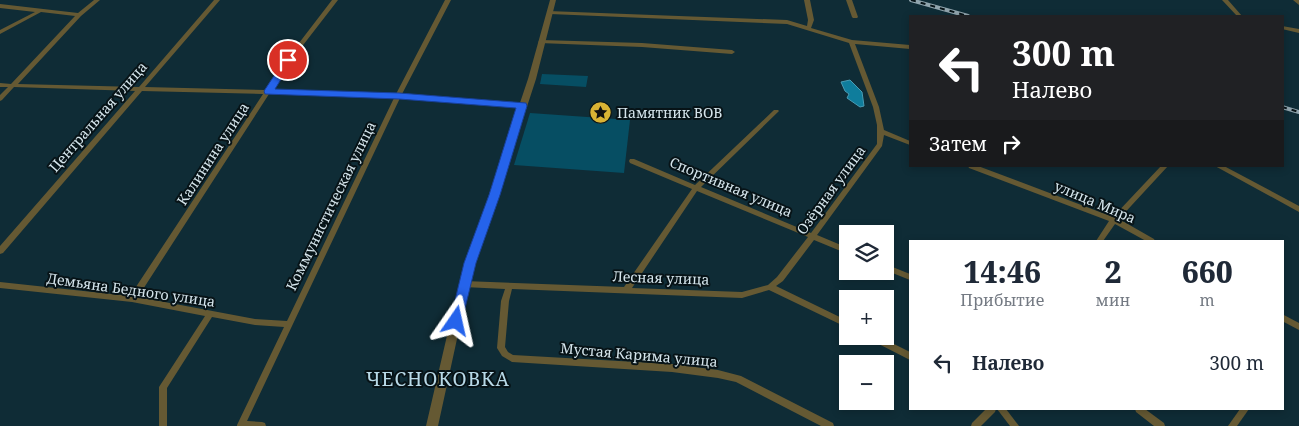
<!DOCTYPE html>
<html lang="ru">
<meta charset="utf-8">
<style>
:root{--surface:#fff;--page:#f6f6f7;--text:#1f2937;--muted:#747a83}
body{margin:0;font-family:"Noto Serif",serif;background:var(--page);color:var(--text);height:100vh;display:flex;flex-direction:column;font-size:19px;white-space:nowrap}
*{box-sizing:border-box;margin:0}
p{font-size:16px;color:var(--muted)}
.icon{flex:none;width:28px;height:28px;fill:none;stroke:currentColor;stroke-width:2;stroke-linecap:round;stroke-linejoin:round}
.map{position:relative;flex:1;overflow:hidden}
.panel{position:absolute;left:909px;top:240px;width:375px;height:170px;display:flex;flex-direction:column;background:var(--surface);border-radius:0px;box-shadow:0 2px 8px #0003}
.panel>*{flex:none}
.guide{position:absolute;left:909px;top:15px;width:375px;height:152px;border-radius:0px;box-shadow:0 2px 8px #0003;background:#202124;color:#fff;overflow:hidden}
.controls{position:absolute;left:839px;top:225px;display:grid;gap:10px}
.controls a{display:grid;place-items:center;width:55px;height:55px;border-radius:0px;background:var(--surface);box-shadow:0 2px 8px #0003;font-size:25px}
.pin{position:absolute;display:grid;place-items:center;width:42px;height:42px;color:#fff;margin:-21px;border:2px solid #fff;border-radius:50%;box-shadow:0 1px 5px #0007}
.me{position:absolute;width:55px;margin:-28px;rotate:11deg;stroke-linejoin:round;filter:drop-shadow(0 0 4px #0008)}
.turn{display:flex;align-items:center;gap:18px;height:105px;padding:0 20px;font-size:22px}
.turn .icon{width:65px;height:65px;stroke-width:2.5}
.turn b{display:block;font-size:35px;line-height:42px}
.then{display:flex;align-items:center;height:48px;padding:0 20px;background:#0003;gap:10px;font-size:19px}
.eta{display:flex;justify-content:space-evenly;align-items:center;height:85px;text-align:center}
.eta b{font-size:30px;font-weight:800;line-height:35px}
ul{padding:0;list-style:none}
li{display:flex;align-items:center;gap:15px;height:75px;padding:0 20px}
li div{flex:1}
li b{display:block;font-size:19px}
li em{font-style:normal}
.map>svg:first-child{display:block}
.green{fill:#064e63}
.water{fill:#0f7d9c;stroke:#4a9cb4}
.lines{fill:none;stroke-linecap:round;stroke-linejoin:round}
.minor{fill:#655933;fill-rule:evenodd}
.tertiary{fill:#655933;fill-rule:evenodd}
.rail-casing{stroke:#90a4ad;stroke-width:4}
.rail{stroke:#071317;stroke-width:2;stroke-dasharray:5;stroke-linecap:butt}
.route{fill:#2563eb;stroke:#184099}
.labels{text-anchor:middle;stroke-width:4;stroke-linejoin:round;paint-order:stroke}
.poi-label{font-size:14px;fill:#d5e5ec;stroke:#071317;text-anchor:start}
.street-label{font-size:14px;fill:#d5e5ec;stroke:#071317}
.near-quarter-label{font-size:19px;letter-spacing:1px;fill:#b8d9e7;stroke:#071317}
</style>
<div class="map">
<svg width="1299" height="426" viewBox="0 0 1299 426">
<rect width="100%" height="100%" fill="#0f2c36"/>
<!-- green -->
<g class="green">
<polygon points="542,74 588,76 586,87 540,84"/>
<polygon points="530,113 630,120 624,173 514,165"/>
</g>
<!-- water -->
<polygon class="water" points="850,80 862,92 864,106 860,107 847,98 849,94 845,91 841,82"/>
<g class="lines">
<!-- minor -->
<g class="minor">
<path d="M94,0H100L81,16L18,84L139,87L214,0H220L145,87L266,90L286,60L332,0H338L290,62L272,91L396,94L445,0H451L402,94L522,104L525,106L522,108L400,98L247,421L262,422L265,423L266,426H237V425L284,327L255,325L212,317L167,388V426H159V387L205,316L132,302L0,288V282L130,296L263,94L142,91L3,253L0,254V246L135,91L14,87L2,100L0,101V95L8,87H0V83L11,84L75,16L41,12L0,34V30L35,12L0,8V4L78,13ZM269,94L394,98L287,321L255,319L138,297Z"/>
<path d="M804,0H810L814,20L811,28L852,40L910,45V49L855,44L879,107L884,130L910,141V145L884,135L882,146L817,235L848,248V254L814,240L783,281L776,286L848,321V328L769,290L742,298L512,289L509,301L505,347L508,352L513,355L672,364L718,370L741,376L833,423L834,426H821L736,382L718,378L672,372L512,362L502,356L497,348L501,301L505,289L464,287L461,286L460,284L461,282L464,281L624,287L692,189L630,163L629,161L630,159H634L695,185L774,110H778L779,111L778,112L701,187L811,233L877,144V125L873,107L849,43L787,24L550,14L547,12L548,11L787,20L807,26L808,20ZM697,191L808,237L777,277L768,285L742,292L632,288Z"/>
<polygon points="846,0 852,0 858,17 857,18 853,18 852,17"/>
<polygon points="1222,0 1228,0 1242,16 1237,16"/>
<polygon points="1293,0 1299,0 1299,5"/>
<polygon points="1282,26 1299,29 1299,33 1282,29"/>
<polygon points="541,40 642,43 732,50 735,52 732,54 642,47 539,43 538,42"/>
<polygon points="968,166 978,166 1113,217 1161,166 1168,166 1119,219 1154,239 1155,241 1146,241 1115,224 1103,241 1096,241 1109,221 969,168"/>
<polygon points="1215,166 1224,166 1299,206 1299,212"/>
<polygon points="885,264 910,274 910,280 885,270"/>
<polygon points="1282,314 1299,323 1299,330 1282,321"/>
<polygon points="866,336 878,336 910,352 910,360 867,338"/>
<polygon points="986,409 996,409 995,412 981,426 971,426 972,423"/>
<polygon points="997,409 1006,409 1019,426 1010,426"/>
<polygon points="1135,409 1145,409 1164,423 1165,426 1154,426 1136,412"/>
<polygon points="1240,409 1249,409 1237,426 1228,426"/>
</g>
<!-- tertiary -->
<polygon class="tertiary" points="550,0 556,0 536,79 469,284 438,426 426,426 459,284 528,79"/>
<defs>
<g id="rail">
<polyline points="911,0 968,16"/>
<polyline points="1282,107 1299,112"/>
</g>
</defs>
<!-- rail casing -->
<use href="#rail" class="rail-casing"/>
<!-- rail -->
<use href="#rail" class="rail"/>
</g>
<!-- route -->
<polygon class="route" points="288,58 293,60 275,89 399,93 526,103 527,106 500,195 476,263 461,325 456,326 452,325 450,321 464,263 489,195 516,108 399,99 265,94 264,91 285,59"/>
<!-- icons -->
<defs>
<symbol id="sight-disc" viewBox="-11 -11 22 22"><circle r="9.5" fill="#d9b334" stroke="#071317"/><path d="M0-6L1.8-2.2L6-1.7L2.9 1.2L3.7 5.4L0 3.3L-3.7 5.4L-2.9 1.2L-6-1.7L-1.8-2.2Z" fill="#111"/></symbol>
</defs>
<g fill-rule="evenodd">
<use href="#sight-disc" x="588" y="100" width="25" height="25"/>
</g>
<g class="labels">
<!-- poi labels -->
<g class="poi-label">
<text x="617" y="118">Памятник ВОВ</text>
</g>
<!-- street labels -->
<g class="street-label">
<text transform="translate(98 117) rotate(-49)" y="5">Центральная улица</text>
<text transform="translate(213 154) rotate(-57)" y="5">Калинина улица</text>
<text transform="translate(731 187) rotate(23)" y="5">Спортивная улица</text>
<text transform="translate(831 190) rotate(-54)" y="5">Озёрная улица</text>
<text transform="translate(1095 202) rotate(23)" y="5">улица Мира</text>
<text transform="translate(331 206) rotate(-64)" y="5">Коммунистическая улица</text>
<text transform="translate(661 278) rotate(2)" y="5">Лесная улица</text>
<text transform="translate(131 290) rotate(8)" y="5">Демьяна Бедного улица</text>
<text transform="translate(639 355) rotate(5)" y="5">Мустая Карима улица</text>
</g>
<!-- near-quarter labels -->
<g class="near-quarter-label">
<text x="438" y="386">ЧЕСНОКОВКА</text>
</g>
</g>
</svg>
<div class="controls">
<a><svg class="icon" aria-label="layers" viewBox="0 0 24 24"><path d="M12 4l9 5-9 5-9-5zM3 14l9 5 9-5"/></svg></a>
<a>+</a>
<a>−</a>
</div>
<div class="pin" style="left:288px;top:60px;background:#d93025"><svg class="icon" aria-label="arrive" viewBox="0 0 24 24"><path d="M6 21V4h12l-3 4 3 4H6"/></svg></div>
<svg class="me" style="left:456px;top:321px" viewBox="-20 -20 40 40"><path d="M0-17L14 15 0 8-14 15z" fill="#2563eb" stroke="#fff" stroke-width="4"/></svg>
<div class="guide">
<div class="turn"><svg class="icon" aria-label="left" viewBox="0 0 24 24"><path d="M17 20v-9H6M10 6l-5 5 5 5"/></svg><div><b>300 m</b>Налево</div></div>
<div class="then">Затем<svg class="icon" aria-label="right" viewBox="0 0 24 24"><path d="M7 20v-9h11M14 6l5 5-5 5"/></svg></div>
</div>
<section class="panel">
<div class="eta">
<div><b>14:46</b><p>Прибытие</p></div>
<div><b>2</b><p>мин</p></div>
<div><b>660</b><p>m</p></div>
</div>
<ul>
<li><svg class="icon" aria-label="left" viewBox="0 0 24 24"><path d="M17 20v-9H6M10 6l-5 5 5 5"/></svg><div><b>Налево</b></div><em>300 m</em></li>
</ul>
</section>
</div>
